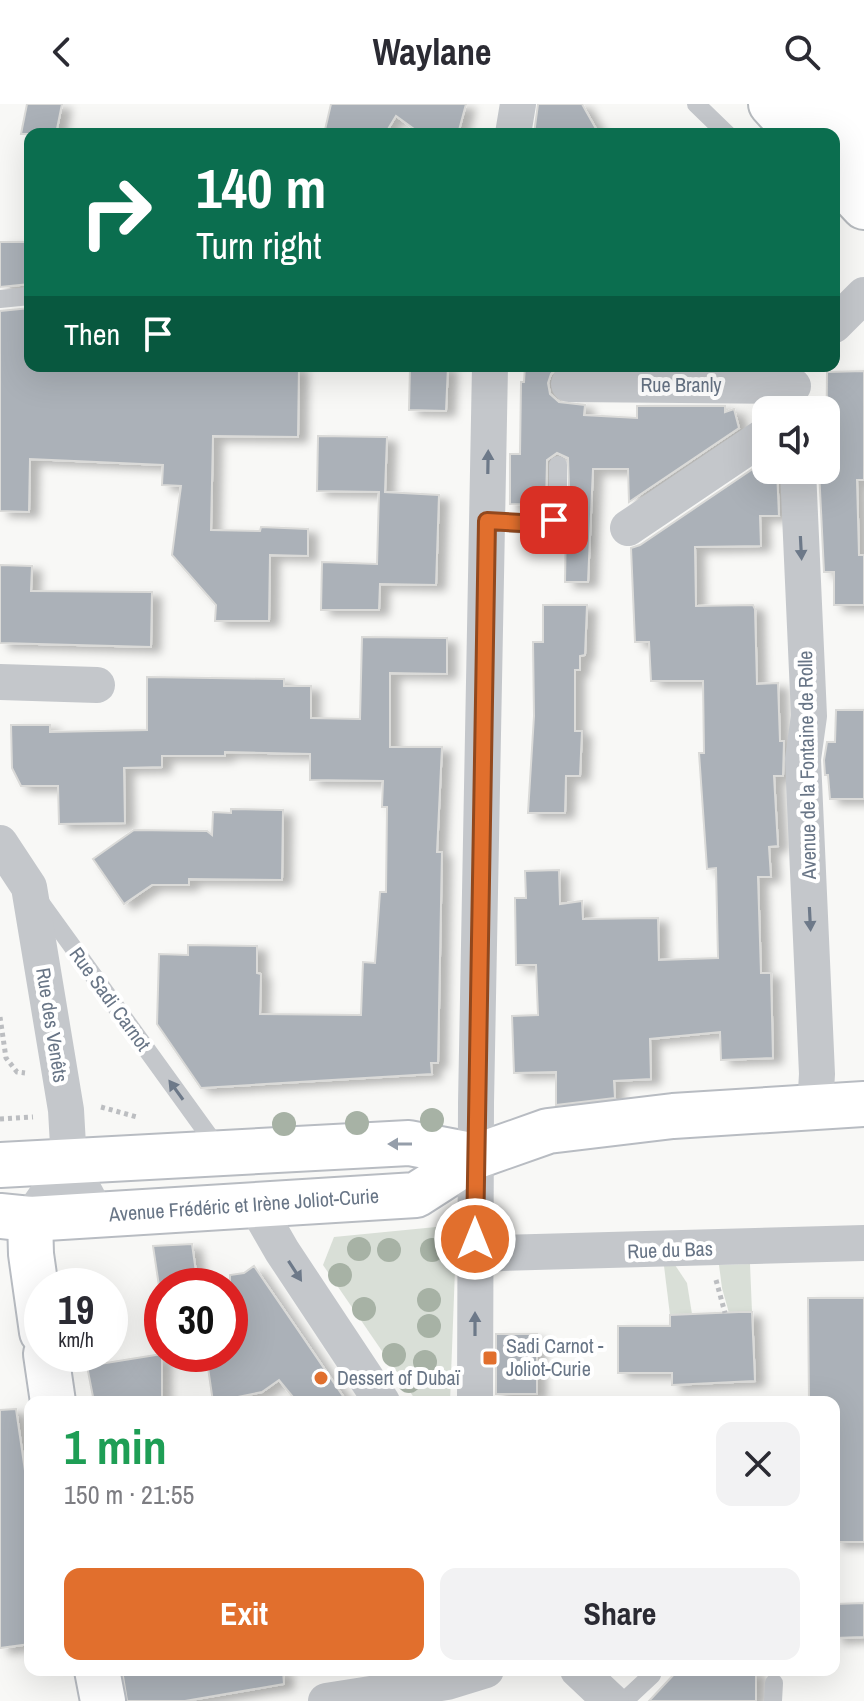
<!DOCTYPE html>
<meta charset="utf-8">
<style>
:root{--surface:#fff;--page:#f2f2f3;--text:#2b2b33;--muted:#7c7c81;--accent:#e16f2d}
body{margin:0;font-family:"Archivo Narrow",sans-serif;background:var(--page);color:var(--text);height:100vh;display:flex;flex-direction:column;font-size:30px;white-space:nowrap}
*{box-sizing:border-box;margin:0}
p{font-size:26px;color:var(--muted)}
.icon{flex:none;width:44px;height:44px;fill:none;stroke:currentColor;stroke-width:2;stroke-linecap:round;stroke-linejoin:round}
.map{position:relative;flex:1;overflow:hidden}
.drawer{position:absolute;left:24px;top:1292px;width:816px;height:280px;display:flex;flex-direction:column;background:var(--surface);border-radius:16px;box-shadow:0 8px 32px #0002}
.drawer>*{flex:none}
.banner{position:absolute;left:24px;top:24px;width:816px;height:244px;border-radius:16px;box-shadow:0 8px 32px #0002;background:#0b6e4f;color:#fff;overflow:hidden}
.buttons{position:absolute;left:752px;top:292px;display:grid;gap:16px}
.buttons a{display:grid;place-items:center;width:88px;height:88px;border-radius:16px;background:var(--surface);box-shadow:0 8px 32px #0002;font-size:40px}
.speed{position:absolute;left:24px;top:1164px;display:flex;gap:16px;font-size:40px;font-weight:700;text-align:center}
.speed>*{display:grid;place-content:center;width:104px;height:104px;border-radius:50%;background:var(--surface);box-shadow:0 8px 32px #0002;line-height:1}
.speed small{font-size:20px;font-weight:400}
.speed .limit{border:12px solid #d22;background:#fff;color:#111}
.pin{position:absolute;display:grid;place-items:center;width:68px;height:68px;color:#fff;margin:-34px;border-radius:16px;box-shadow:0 4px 12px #0006}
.me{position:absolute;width:88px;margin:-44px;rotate:0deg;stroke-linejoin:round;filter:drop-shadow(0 0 6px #0008)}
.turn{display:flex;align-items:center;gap:28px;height:168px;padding:0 40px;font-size:36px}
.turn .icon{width:104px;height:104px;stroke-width:2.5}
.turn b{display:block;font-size:56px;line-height:68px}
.then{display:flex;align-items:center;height:76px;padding:0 40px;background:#0003;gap:16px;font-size:30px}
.round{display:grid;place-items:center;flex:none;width:84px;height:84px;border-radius:16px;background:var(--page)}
.summary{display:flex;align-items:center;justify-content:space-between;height:136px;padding:0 40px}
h1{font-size:48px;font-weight:700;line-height:60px;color:#1e9e55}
.primary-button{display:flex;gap:16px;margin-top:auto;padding:16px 40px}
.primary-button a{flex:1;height:92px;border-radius:16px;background:var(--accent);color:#fff;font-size:32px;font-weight:700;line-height:92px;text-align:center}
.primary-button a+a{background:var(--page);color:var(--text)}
header{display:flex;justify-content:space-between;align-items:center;height:104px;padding:0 40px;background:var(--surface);font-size:36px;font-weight:700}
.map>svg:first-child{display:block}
.green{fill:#d9dfd7}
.building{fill:#abb1b8;stroke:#dadad8;stroke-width:2;filter:url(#shadow)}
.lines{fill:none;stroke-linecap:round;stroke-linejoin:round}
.secondary-casing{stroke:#b8bcc2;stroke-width:48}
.primary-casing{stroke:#b7bbbf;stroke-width:48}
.path{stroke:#bcbec1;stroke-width:5;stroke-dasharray:4 4;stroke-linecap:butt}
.lane{stroke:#c4c7cb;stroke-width:18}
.street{stroke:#c4c7cb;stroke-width:36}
.secondary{stroke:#fff;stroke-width:44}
.primary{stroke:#fff;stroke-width:44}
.tree{fill:#a7b2a5}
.oneway{fill:#6d7989}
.oneway2{fill:#959eaa}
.route-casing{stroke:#92481d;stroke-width:20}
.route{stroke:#e16f2d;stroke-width:14}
.poi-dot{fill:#e16f2d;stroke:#fff;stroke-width:3}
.labels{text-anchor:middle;stroke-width:8;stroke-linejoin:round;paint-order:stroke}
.street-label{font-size:20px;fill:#687586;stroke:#fff}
.poi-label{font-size:20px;fill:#687586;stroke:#fff;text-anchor:start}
</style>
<header><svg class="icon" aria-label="back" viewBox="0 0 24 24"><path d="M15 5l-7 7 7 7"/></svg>Waylane<svg class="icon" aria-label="search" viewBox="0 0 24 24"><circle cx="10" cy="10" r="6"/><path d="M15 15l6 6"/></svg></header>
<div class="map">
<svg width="864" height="1597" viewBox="0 0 864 1597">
<defs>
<filter id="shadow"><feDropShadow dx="9" dy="5" stdDeviation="4" flood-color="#0004"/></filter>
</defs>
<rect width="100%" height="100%" fill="#f8f8f6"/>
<!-- green -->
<g class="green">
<polygon points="436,1123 456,1139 450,1298 417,1298 323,1161 334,1133"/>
<polygon points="750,1160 752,1208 729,1209 722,1184 719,1161"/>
<polygon points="675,1161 687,1179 692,1210 670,1211 664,1162"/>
</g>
<!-- building -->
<g class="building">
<polygon points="27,0 62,0 56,30 21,30"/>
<polygon points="331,0 466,0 458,30 421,30 396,12 385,30 324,30"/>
<polygon points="538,0 582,0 599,30 534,30"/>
<polygon points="0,138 30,138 30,180 0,183"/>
<polygon points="30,204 30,263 131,265 131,262 299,262 298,333 213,332 211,426 260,427 261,423 308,425 308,452 270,451 269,517 215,517 216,501 172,451 181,382 162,381 163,361 30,355 29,408 0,407 0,207"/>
<polygon points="410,262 448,262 446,307 409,306"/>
<polygon points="525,262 558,262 551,270 548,279 550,290 559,298 585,301 584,311 637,314 637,302 725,302 725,308 734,305 739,324 629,398 628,365 593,365 588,478 565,478 566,420 570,411 568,354 557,349 547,356 546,401 510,400 510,350 520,350 521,278 524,278"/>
<polygon points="864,267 864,376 857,376 859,451 864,451 864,501 834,501 834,468 824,468 819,366 826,366 827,268"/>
<polygon points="318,332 387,333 385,388 439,391 436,481 380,480 379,506 321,506 322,458 377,460 379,388 317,387"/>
<polygon points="766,356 766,366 777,366 779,412 760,412 761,442 695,443 696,502 753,501 755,505 757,580 778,579 780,637 784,637 783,672 774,672 778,742 769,743 771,773 758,773 761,869 771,869 773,954 721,956 720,928 650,935 651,975 614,977 615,994 556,1001 556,968 514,969 512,912 538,911 536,861 516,861 515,794 526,794 525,767 559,766 560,800 582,797 583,815 658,814 659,856 718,854 716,764 707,765 699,649 704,649 703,577 651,577 649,538 635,538 631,444 640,441"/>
<polygon points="0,461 32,462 31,487 152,488 151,543 0,539"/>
<polygon points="543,501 587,501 585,551 580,552 580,566 575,566 575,627 582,627 580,672 566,672 565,709 528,709 534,612 533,538 543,538"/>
<polygon points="362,533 447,534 447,570 390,569 390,643 442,643 437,748 442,748 438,959 431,959 432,970 201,984 157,920 159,850 188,851 188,841 257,842 257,869 261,870 260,910 361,911 363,858 375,859 380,788 386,788 387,703 382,703 383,677 310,676 310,650 225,648 225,652 162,652 162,663 124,664 125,719 59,720 58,682 21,682 12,664 11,621 50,621 50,628 147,626 147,573 284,575 284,582 311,582 311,614 360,615"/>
<polygon points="836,606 864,606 864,695 830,695 828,671 825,671 824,656 827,638 835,638"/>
<polygon points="231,705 283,706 282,776 189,775 189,781 152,781 124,800 93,755 134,726 207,727 212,731 213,708 231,709"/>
<polygon points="192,1140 198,1182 159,1182 153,1142"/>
<polygon points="254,1162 300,1229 347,1298 297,1298 279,1276 262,1288 213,1298 206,1250 230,1250 230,1171 244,1169"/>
<polygon points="808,1194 864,1194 864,1438 834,1438 834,1298 809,1298"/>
<polygon points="739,1208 752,1208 755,1277 672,1281 672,1269 618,1269 618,1222 670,1222 670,1211"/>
<rect x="496" y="1230" width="41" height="60"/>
<polygon points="162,1250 162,1298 94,1298 87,1262"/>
<polygon points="16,1305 30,1401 30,1540 0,1544 0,1306"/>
<polygon points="864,1499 864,1533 834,1534 834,1500"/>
<polygon points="122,1566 283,1566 284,1580 185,1597 127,1597"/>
<polygon points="678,1566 756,1566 756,1597 649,1597"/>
</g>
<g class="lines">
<defs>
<g id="secondary">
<polyline points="0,1061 409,1039 477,1052"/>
<polyline points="0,1112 30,1115 416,1091 477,1052 548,1027 673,1012 864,1000"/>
<polyline points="30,1115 31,1150 42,1228"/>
<polyline points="46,1250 53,1298"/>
<polyline points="97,1566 103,1597"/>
</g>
<g id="primary">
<polyline points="771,0 798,30"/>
<polyline points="812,0 864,53"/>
<polyline points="856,0 864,9"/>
<polyline points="834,71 864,103"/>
</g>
</defs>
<!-- secondary casing -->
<use href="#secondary" class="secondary-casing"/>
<!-- primary casing -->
<use href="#primary" class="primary-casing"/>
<!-- path -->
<g class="path">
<polyline points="0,913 6,954 17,968 25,969"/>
<polyline points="101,1003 137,1013"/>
<polyline points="0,1015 33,1013"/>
<polyline points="716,1176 725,1209"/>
</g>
<!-- lane -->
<g class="lane">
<polyline points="696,0 727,30"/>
<polyline points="0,195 30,192"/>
<path d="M487,417C506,418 545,428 558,411V361"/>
<polyline points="38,795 220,1047"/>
<polyline points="624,1597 652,1571 653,1566"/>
<polyline points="773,1597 774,1579"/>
</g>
<!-- street -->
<g class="street">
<polyline points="513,30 518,0"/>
<polyline points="834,221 864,191"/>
<polyline points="569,280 793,282"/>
<polyline points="798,366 809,612 803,655 817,970 815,1004"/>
<polyline points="628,424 766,331"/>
<polyline points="0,578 97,581"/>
<polyline points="0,739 29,783 66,1006 69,1059 97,1111"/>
<polyline points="255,1100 282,1147 382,1298"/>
<polyline points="30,1115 69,1059"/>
<polyline points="475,1152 501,1149 864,1139"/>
<polyline points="475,1298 476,999 490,262"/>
<polyline points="578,1566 611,1597"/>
<polyline points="326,1597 447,1578 486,1566"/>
</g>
<!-- secondary -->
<use href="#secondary" class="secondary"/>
<!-- primary -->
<use href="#primary" class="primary"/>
</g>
<!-- trees -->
<g class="tree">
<circle cx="432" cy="1016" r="12"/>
<circle cx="357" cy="1019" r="12"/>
<circle cx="284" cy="1020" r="12"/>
<circle cx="359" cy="1145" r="12"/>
<circle cx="389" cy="1146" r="12"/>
<circle cx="432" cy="1146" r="12"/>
<circle cx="340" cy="1171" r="12"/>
<circle cx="429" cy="1196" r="12"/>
<circle cx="364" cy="1205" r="12"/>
<circle cx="429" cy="1222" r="12"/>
<circle cx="394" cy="1251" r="12"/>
<circle cx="425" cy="1258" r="12"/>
<circle cx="409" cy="1277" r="12"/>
</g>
<!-- one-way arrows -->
<defs><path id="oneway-solid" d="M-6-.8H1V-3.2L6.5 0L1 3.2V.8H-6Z" transform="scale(2)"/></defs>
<g class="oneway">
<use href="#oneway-solid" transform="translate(488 358) rotate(-89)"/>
<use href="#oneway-solid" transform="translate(801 444) rotate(87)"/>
<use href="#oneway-solid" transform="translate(810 815) rotate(87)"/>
<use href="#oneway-solid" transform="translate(176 986) rotate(-126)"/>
<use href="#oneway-solid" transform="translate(295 1167) rotate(57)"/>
<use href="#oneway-solid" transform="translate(475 1220) rotate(-90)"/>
</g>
<use class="oneway2" href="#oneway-solid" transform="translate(400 1040) rotate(180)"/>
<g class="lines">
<defs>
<polyline id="route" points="475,1135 487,417 540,420 554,416"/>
</defs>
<!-- route casing -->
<use href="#route" class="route-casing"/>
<!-- route -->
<use href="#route" class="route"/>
</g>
<!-- markers -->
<g class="poi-dot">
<rect x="482" y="1246" width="16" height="16" rx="4"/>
<circle cx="321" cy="1274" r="8"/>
</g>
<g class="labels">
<!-- street labels -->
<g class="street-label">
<text x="681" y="288">Rue Branly</text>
<text transform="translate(807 661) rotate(-91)" y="7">Avenue de la Fontaine de Rolle</text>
<text transform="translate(110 895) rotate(54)" y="7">Rue Sadi Carnot</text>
<text transform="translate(52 921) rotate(81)" y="7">Rue des Venêts</text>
<text transform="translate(244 1101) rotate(-4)" y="7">Avenue Frédéric et Irène Joliot-Curie</text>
<text transform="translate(670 1146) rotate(-2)" y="7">Rue du Bas</text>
</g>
<!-- poi labels -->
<g class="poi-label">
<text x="506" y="1249">Sadi Carnot -<tspan x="506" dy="23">Joliot-Curie</tspan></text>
<text x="337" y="1281">Dessert of Dubaï</text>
</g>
</g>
</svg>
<div class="buttons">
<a><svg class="icon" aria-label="sound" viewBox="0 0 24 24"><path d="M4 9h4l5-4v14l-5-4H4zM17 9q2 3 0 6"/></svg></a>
</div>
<div class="speed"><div>19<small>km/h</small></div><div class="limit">30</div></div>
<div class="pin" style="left:554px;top:416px;background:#d93025"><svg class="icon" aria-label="arrive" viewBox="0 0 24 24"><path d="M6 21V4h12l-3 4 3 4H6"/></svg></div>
<svg class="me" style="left:475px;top:1135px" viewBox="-20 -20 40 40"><circle r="17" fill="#e16f2d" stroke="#fff" stroke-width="3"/><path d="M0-11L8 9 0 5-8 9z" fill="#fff"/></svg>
<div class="banner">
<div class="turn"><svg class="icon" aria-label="right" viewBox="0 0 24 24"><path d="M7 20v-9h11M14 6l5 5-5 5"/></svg><div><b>140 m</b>Turn right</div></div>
<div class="then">Then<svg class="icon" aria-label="arrive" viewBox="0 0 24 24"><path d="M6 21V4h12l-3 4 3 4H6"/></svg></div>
</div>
<section class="drawer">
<div class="summary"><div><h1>1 min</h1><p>150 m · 21:55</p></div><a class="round"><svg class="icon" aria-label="close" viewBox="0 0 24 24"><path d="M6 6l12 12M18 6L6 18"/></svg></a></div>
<div class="primary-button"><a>Exit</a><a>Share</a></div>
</section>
</div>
